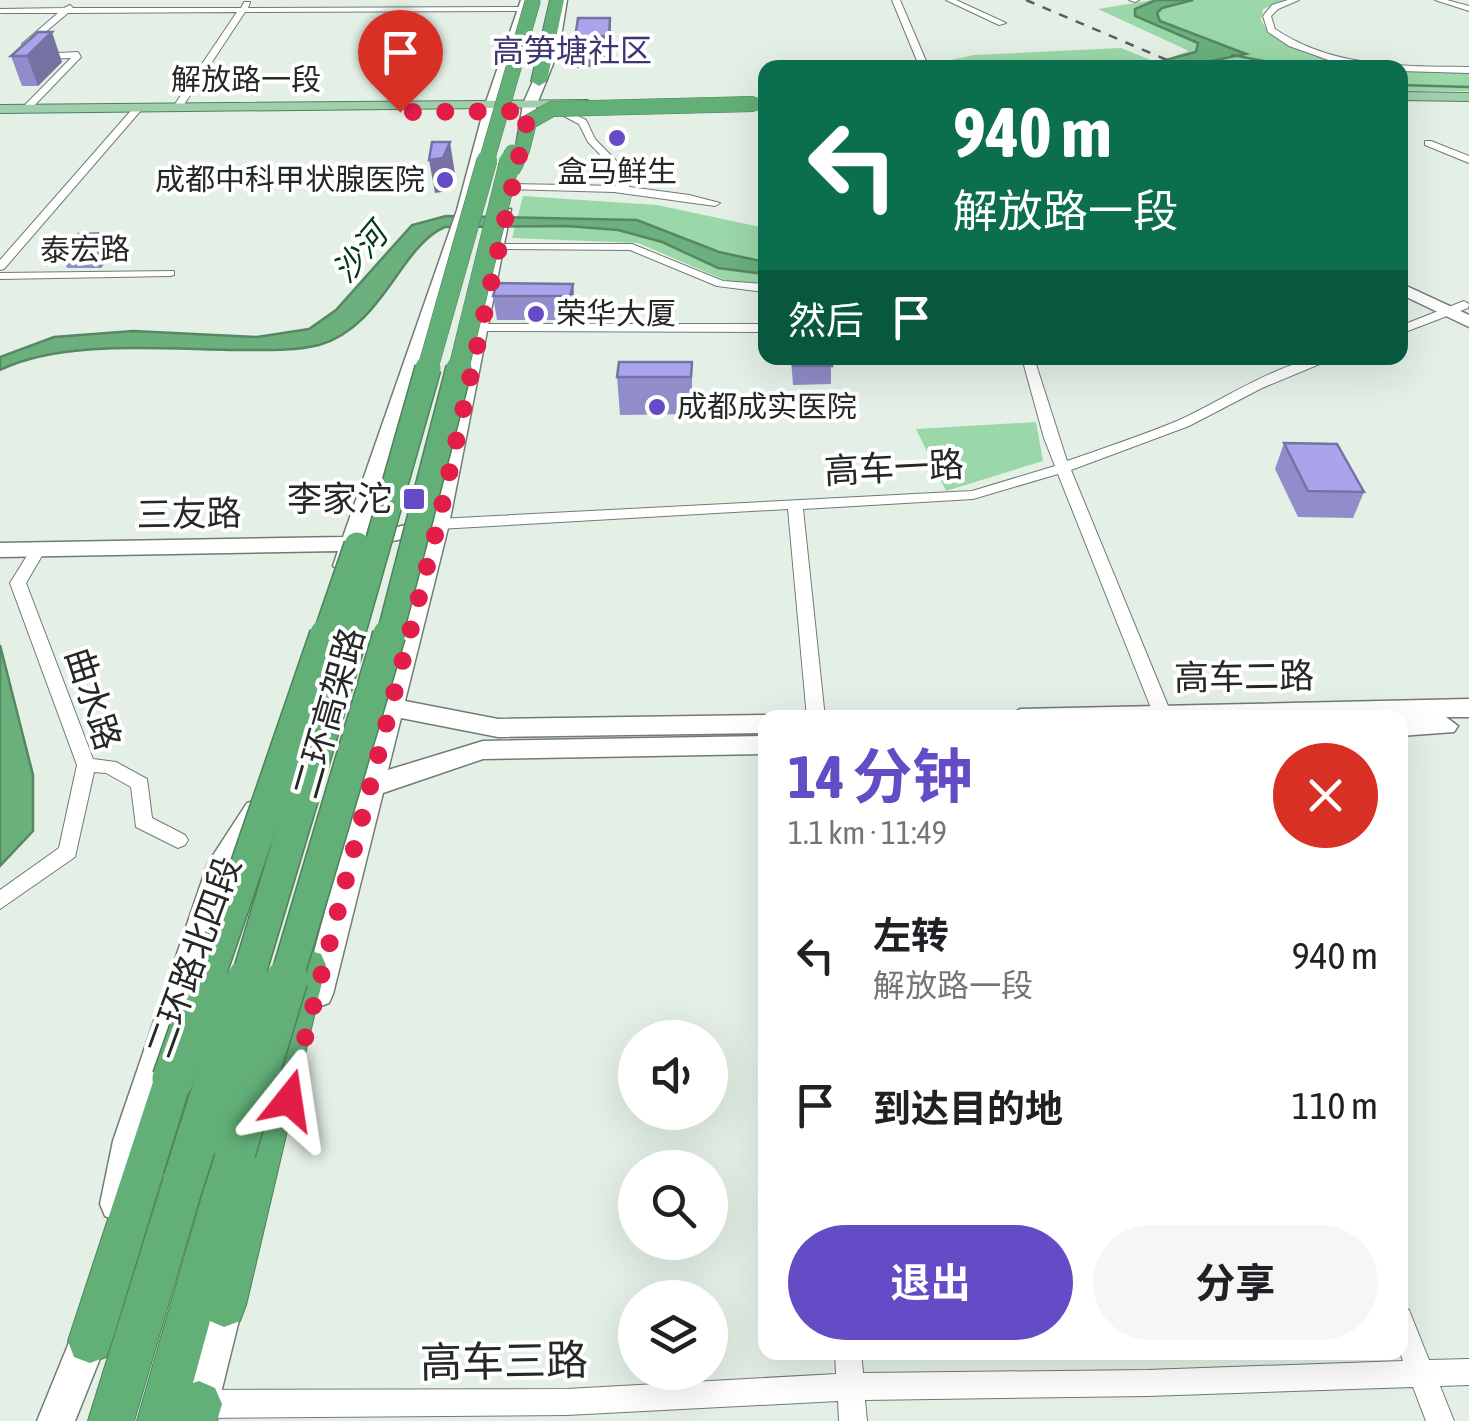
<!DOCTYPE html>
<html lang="zh">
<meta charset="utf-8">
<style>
:root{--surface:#fff;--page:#f6f6f6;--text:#202124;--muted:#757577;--accent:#634cc5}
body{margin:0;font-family:"Asap Condensed","Noto Sans SC",sans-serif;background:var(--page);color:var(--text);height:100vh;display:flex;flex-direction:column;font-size:38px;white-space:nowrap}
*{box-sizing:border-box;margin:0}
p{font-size:32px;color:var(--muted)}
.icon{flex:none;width:55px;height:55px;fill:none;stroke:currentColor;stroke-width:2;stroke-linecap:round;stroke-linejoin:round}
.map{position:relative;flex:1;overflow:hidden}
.sheet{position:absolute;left:758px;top:710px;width:650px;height:650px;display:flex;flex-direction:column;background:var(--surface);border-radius:20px;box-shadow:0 10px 40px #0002}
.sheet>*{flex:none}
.hud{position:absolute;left:758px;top:60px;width:650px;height:305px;border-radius:20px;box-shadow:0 10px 40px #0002;background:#0b6e4f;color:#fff;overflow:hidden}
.buttons{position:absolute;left:618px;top:1020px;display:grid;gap:20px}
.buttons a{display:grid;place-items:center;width:110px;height:110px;border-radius:50%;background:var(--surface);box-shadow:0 10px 40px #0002;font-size:50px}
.pin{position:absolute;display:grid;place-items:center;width:85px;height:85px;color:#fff;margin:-102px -42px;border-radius:50% 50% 50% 0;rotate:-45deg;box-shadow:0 0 10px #0007}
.pin .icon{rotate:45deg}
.me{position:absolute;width:110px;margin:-55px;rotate:15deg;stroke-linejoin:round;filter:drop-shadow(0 0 8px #0008)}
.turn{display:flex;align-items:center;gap:35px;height:210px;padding:0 30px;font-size:45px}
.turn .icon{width:130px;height:130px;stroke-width:2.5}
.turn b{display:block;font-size:70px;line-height:85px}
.then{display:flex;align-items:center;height:95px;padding:0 30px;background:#0003;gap:20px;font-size:38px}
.round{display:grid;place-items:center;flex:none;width:105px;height:105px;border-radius:52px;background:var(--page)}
.summary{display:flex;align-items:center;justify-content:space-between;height:170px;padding:0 30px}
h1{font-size:60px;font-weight:700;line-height:75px;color:var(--accent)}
.cta{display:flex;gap:20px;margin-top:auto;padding:20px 30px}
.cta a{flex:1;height:115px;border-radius:60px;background:var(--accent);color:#fff;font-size:40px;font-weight:700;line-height:115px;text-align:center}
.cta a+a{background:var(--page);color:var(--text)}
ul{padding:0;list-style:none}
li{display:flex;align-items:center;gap:30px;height:150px;padding:0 30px}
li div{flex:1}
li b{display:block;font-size:38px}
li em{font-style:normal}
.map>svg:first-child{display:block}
.green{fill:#9bd8a9}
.water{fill:#6bb07d;stroke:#568863;stroke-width:2.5}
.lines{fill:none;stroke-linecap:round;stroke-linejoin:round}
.stream{stroke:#568863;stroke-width:2.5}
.street-casing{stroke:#717b73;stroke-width:2}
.secondary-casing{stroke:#717b73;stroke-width:3}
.primary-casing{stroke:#4d805b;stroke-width:2}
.highway-casing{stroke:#4d805b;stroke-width:2}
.street{fill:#fff;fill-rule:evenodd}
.secondary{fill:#fff;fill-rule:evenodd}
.primary{fill:#a1cfae;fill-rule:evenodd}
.highway{fill:#63af78;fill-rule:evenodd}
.rail{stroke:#585f5a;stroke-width:2.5;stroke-dasharray:9 9;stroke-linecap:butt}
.highway-bridge-far4-casing{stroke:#4d805b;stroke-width:16;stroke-linecap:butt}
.highway-bridge-far3-casing{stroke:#4d805b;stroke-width:21;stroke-linecap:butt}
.highway-bridge-far2-casing{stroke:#4d805b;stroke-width:28;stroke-linecap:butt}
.highway-bridge-far1-casing{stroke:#4d805b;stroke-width:35;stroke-linecap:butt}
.highway-bridge-casing{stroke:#4d805b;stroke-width:44;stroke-linecap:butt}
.highway-bridge-far4{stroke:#63af78;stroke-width:15}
.highway-bridge-far3{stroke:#63af78;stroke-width:20}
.highway-bridge-far2{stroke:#63af78;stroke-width:25}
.highway-bridge-far1{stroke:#63af78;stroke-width:32}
.highway-bridge{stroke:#63af78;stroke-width:41}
.wall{fill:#918dca}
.shaded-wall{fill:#7673a4}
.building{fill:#a9a4eb;stroke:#7673a4;stroke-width:2.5}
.route{stroke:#e11d48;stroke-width:18;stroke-dasharray:0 32.4}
.poi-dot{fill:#634cc5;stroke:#fff;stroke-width:4}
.labels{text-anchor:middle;stroke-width:8;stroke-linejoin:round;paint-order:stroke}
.far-street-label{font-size:30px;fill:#252926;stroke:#fff}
.far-poi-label{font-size:30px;fill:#252926;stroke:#fff;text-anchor:start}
.far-quarter-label{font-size:32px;fill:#3e3672;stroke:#fff}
.far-water-label{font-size:32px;font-style:italic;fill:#013817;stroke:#fff}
.street-label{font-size:35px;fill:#252926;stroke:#fff}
.poi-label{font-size:35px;fill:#252926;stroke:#fff;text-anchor:end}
.near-street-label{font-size:42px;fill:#252926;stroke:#fff}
</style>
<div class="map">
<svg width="1469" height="1421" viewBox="0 0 1469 1421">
<rect width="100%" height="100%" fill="#e4f0e6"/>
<!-- green -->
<g class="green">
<path d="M1152,0H1286L1263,9L1261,20C1280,58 1347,63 1385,67H1198L1172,57L1189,51L1098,9Z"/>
<polygon points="1121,48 1168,67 933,68 932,64 974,55"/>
<polygon points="1400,69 1469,71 1469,91 1400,91"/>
<polygon points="523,196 657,205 765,228 765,285 727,281 638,243 512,238"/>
<polygon points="1036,422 1043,461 946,491 916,429"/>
</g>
<!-- water -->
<g class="water">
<polygon points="1156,0 1193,0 1162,8 1157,13 1160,21 1246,54 1177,68 999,67 1147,65 1196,52 1198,43 1135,16 1135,9"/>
<path d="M446,216L637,220L719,252L765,262V274L718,268L662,242L618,230L567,226L445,227C400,246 384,326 319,345C296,351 266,350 242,350C171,350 65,338 0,370V357L54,337L133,331L257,337L309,329L336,310L412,225Z"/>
<polygon points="0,645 33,775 33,831 0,866"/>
</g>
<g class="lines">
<!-- stream -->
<g class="stream">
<polyline points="1232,55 1301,68"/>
<polyline points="1400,85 1469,87"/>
</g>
<defs>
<g id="street">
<polygon points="892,0 900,0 929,68 920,68"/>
<polygon points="946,0 956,0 1006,23 999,25"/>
<polygon points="1129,0 1139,0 1135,2"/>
<path d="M1288,0H1299L1278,9L1271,16L1275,29C1333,68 1401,66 1469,67V73L1400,71V68H1363L1337,63L1289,46L1268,32L1263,16L1272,5Z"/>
<polygon points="1435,0 1447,0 1469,6 1469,11"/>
<polygon points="244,2 250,2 248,8 524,7 528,9 524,11 245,12 181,109 178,110 173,107 237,12 68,13 25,49 22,44 58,13 0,13 0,9 64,8 70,5 73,8 241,8"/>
<polygon points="78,52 81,57 29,111 23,111 23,107 71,58 39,59 36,54"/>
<polygon points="135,106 143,108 4,269 0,270 0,260"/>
<polygon points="558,109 564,109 586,120 595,139 632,177 629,187 689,195 720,203 715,206 614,192 507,189 506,187 511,184 619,186 622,177 588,142 579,124 558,113"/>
<polygon points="1425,141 1431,141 1469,156 1469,163 1425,145"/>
<polygon points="500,244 632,244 723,281 765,284 765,292 717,286 630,250 496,249 494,247"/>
<polygon points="174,271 174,275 170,276 0,279 0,273"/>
<polygon points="1464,301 1469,304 1468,308 1400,334 1400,326"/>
<polygon points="481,324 765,324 765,332 477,331 477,325"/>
<path d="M1022,358H1034L1067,461C1104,448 1141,436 1177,421C1221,402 1287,355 1334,358L1262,388L1189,426L1071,470L1173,718H1155L1058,474L973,499L803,509L825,718H807L788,509L438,529L431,524L438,519L972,491L1055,466L1044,438Z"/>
<polygon points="38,544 46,549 26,583 93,759 116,762 147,779 152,818 185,835 188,840 185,845 178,848 136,827 131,787 106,773 94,772 75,857 0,909 0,890 59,848 77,765 10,583 33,546"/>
<polygon points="1400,1306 1409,1310 1429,1360 1469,1359 1469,1385 1440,1386 1454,1421 1426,1421 1413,1387 1147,1396 865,1400 867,1421 839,1421 838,1401 567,1415 200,1418 190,1414 186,1404 190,1394 200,1390 567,1389 836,1374 835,1352 861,1352 863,1373 1147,1370 1403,1361 1400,1352"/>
</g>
<g id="secondary">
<polygon points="521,0 533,0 499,105 473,210 366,534 428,520 498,212 511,209 449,524 405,701 498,719 765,715 774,718 765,718 765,733 498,737 401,718 388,770 483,741 765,736 765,754 483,759 383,793 333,994 329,1003 318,1007 307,1003 303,994 425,534 361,548 352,571 344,573 333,566 338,551 0,557 0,543 343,537 457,210 485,105"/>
<polygon points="555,0 567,0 559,49 537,104 528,144 516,147 523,104 547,49"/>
<polygon points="1400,283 1469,315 1469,327 1400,294"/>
<polygon points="1469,699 1469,717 1446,717 1458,726 1454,732 1400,736 1400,718 1008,718 1020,709"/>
<polygon points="257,800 267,803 270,810 235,866 147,1141 129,1216 117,1221 105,1216 100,1204 113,1141 208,863 247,803"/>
<polygon points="227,1278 240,1283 245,1296 214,1421 176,1421 209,1296 214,1283"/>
<polygon points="92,1312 105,1318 111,1331 75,1421 37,1421 79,1318"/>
</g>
<g id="primary">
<polygon points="1400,92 1469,93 1469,101 1400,100"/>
<polygon points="588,100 588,106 583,107 0,113 0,105"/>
</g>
<g id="highway">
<polygon points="550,0 564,0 547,81 539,86 531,81"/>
<polygon points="308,950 321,954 326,965 246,1305 240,1321 224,1327 210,1321 193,1383 199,1381 215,1388 222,1404 217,1421 137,1421 215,1151 221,1137 235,1132 246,1136 290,965 295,954"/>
<polygon points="173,1061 187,1067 192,1079 112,1341 106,1357 90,1363 74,1357 68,1341 154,1079 159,1067"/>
<polygon points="184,1160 199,1166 205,1180 134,1421 88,1421 163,1180 169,1166"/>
</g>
</defs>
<!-- street casing -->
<use href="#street" class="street-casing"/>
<!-- secondary casing -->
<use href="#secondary" class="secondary-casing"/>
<!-- primary casing -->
<use href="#primary" class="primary-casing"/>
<!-- highway casing -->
<use href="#highway" class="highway-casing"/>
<!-- street -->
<use href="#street" class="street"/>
<!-- secondary -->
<use href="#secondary" class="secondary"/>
<!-- primary -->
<use href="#primary" class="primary"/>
<!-- highway -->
<use href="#highway" class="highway"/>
<!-- rail -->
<polyline class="rail" points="1026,0 1186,68"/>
<defs>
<g id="highway-bridge-far4">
<polyline points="486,163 533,0"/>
<polyline points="509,163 512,152"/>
<polyline points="514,163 522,150 529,122 552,109 754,104"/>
</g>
<g id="highway-bridge-far3">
<polyline points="510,169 515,160"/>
<polyline points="427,371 487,160"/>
<polyline points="458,371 510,160"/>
</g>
<g id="highway-bridge-far2">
<polyline points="325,638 357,545"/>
<polyline points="351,638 428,368"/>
<polyline points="389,638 459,368"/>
</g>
<g id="highway-bridge-far1">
<polyline points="207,981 326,635"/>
<polyline points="247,981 351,635"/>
<polyline points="286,981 389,635"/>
</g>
<g id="highway-bridge">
<polyline points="173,1079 208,979"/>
<polyline points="235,1151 287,979"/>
<polyline points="184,1180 248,979"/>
</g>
</defs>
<!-- highway-bridge-far4 casing -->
<use href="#highway-bridge-far4" class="highway-bridge-far4-casing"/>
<!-- highway-bridge-far3 casing -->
<use href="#highway-bridge-far3" class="highway-bridge-far3-casing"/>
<!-- highway-bridge-far2 casing -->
<use href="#highway-bridge-far2" class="highway-bridge-far2-casing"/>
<!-- highway-bridge-far1 casing -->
<use href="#highway-bridge-far1" class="highway-bridge-far1-casing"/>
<!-- highway-bridge casing -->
<use href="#highway-bridge" class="highway-bridge-casing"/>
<!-- highway-bridge-far4 -->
<use href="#highway-bridge-far4" class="highway-bridge-far4"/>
<!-- highway-bridge-far3 -->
<use href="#highway-bridge-far3" class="highway-bridge-far3"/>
<!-- highway-bridge-far2 -->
<use href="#highway-bridge-far2" class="highway-bridge-far2"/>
<!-- highway-bridge-far1 -->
<use href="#highway-bridge-far1" class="highway-bridge-far1"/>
<!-- highway-bridge -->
<use href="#highway-bridge" class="highway-bridge"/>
</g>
<!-- wall -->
<g class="wall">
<polygon points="38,32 62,62 38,86 22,86 11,56"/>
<polygon points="112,233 116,245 101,268 67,268 63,257"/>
<polygon points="573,284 575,308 572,320 497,320 493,296"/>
<polygon points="791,358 831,358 831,384 793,385"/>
<polygon points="692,362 692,414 620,415 617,377"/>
<polygon points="1284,443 1364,492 1353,518 1298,517 1275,469"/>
</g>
<!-- shaded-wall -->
<g class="shaded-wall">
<polygon points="610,18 612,46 611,65 577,68 575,38"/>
<polygon points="52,32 62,62 38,86 27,56"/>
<polygon points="450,142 455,174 449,191 435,193 429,160"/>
<polygon points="112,233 116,245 101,268 97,256"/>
<polygon points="573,284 575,308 572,320 570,296"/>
</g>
<!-- building -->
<g class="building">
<polygon points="578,18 610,18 609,36 575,38"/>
<polygon points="38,32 52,32 27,56 11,56"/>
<polygon points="432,142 450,142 443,158 429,160"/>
<polygon points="112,233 97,256 63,257 79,234"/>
<polygon points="497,283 573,284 570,296 493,296"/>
<polygon points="793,358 831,358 832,366 793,366"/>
<polygon points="619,362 692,362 691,377 617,377"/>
<polygon points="1284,443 1337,444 1364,492 1308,491"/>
</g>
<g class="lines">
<!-- route -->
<polyline class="route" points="289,1100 438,524 529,111 400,112"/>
</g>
<!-- markers -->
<g class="poi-dot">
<circle cx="617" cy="138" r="10"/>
<circle cx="445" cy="180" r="10"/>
<circle cx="536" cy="314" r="10"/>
<circle cx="657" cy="407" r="10"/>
<rect x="402" y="487" width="24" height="24" rx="5"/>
</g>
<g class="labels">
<!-- far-street labels -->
<g class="far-street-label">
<text x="246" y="90">解放路一段</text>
<text transform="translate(85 250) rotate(-1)" y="10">泰宏路</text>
</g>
<!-- far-poi labels -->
<g class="far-poi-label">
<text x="617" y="182" text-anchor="middle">盒马鲜生</text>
<text x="425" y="190" text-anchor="end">成都中科甲状腺医院</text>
<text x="556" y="324">荣华大厦</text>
<text x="677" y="417">成都成实医院</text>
</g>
<!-- far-quarter labels -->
<g class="far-quarter-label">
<text x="572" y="62">高笋塘社区</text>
</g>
<!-- far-water labels -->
<g class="far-water-label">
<text transform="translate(360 253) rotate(-50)" y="11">沙河</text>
</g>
<!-- street labels -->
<g class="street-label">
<text transform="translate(894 468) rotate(-3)" y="12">高车一路</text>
<text transform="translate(189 514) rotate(-1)" y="12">三友路</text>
<text transform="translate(1244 677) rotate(-1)" y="12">高车二路</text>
<text transform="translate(93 699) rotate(72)" y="12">曲水路</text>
<text transform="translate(329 713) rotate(-74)" y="12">二环高架路</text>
<text transform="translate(194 957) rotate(-70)" y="12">二环路北四段</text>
</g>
<!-- poi labels -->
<g class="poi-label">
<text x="392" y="511">李家沱</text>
</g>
<!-- near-street labels -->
<g class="near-street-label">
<text transform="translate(504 1361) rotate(-1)" y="15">高车三路</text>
</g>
</g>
</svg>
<div class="buttons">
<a><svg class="icon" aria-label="sound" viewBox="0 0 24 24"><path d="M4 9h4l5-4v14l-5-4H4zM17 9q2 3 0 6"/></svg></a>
<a><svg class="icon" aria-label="search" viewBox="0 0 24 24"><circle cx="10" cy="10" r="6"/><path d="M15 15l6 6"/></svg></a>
<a><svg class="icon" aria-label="layers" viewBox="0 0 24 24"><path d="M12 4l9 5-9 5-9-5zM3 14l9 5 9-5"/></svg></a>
</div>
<div class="pin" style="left:400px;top:112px;background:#d93025"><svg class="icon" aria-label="arrive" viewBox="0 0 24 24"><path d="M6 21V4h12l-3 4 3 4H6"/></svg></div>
<svg class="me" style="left:289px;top:1100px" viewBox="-20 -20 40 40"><path d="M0-17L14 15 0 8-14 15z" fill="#e11d48" stroke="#fff" stroke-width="4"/></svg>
<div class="hud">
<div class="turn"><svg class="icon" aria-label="left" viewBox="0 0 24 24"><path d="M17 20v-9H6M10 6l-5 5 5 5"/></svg><div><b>940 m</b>解放路一段</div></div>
<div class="then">然后<svg class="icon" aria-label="arrive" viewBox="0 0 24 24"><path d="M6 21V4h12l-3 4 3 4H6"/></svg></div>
</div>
<section class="sheet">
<div class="summary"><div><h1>14 分钟</h1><p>1.1 km · 11:49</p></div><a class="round" style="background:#d93025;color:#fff"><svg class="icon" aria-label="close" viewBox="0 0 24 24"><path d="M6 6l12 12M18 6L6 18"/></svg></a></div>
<ul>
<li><svg class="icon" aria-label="left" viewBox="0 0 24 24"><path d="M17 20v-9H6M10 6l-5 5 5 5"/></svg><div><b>左转</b><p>解放路一段</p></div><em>940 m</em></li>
<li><svg class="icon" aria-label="arrive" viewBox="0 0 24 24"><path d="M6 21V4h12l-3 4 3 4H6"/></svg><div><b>到达目的地</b></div><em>110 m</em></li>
</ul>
<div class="cta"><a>退出</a><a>分享</a></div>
</section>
</div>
